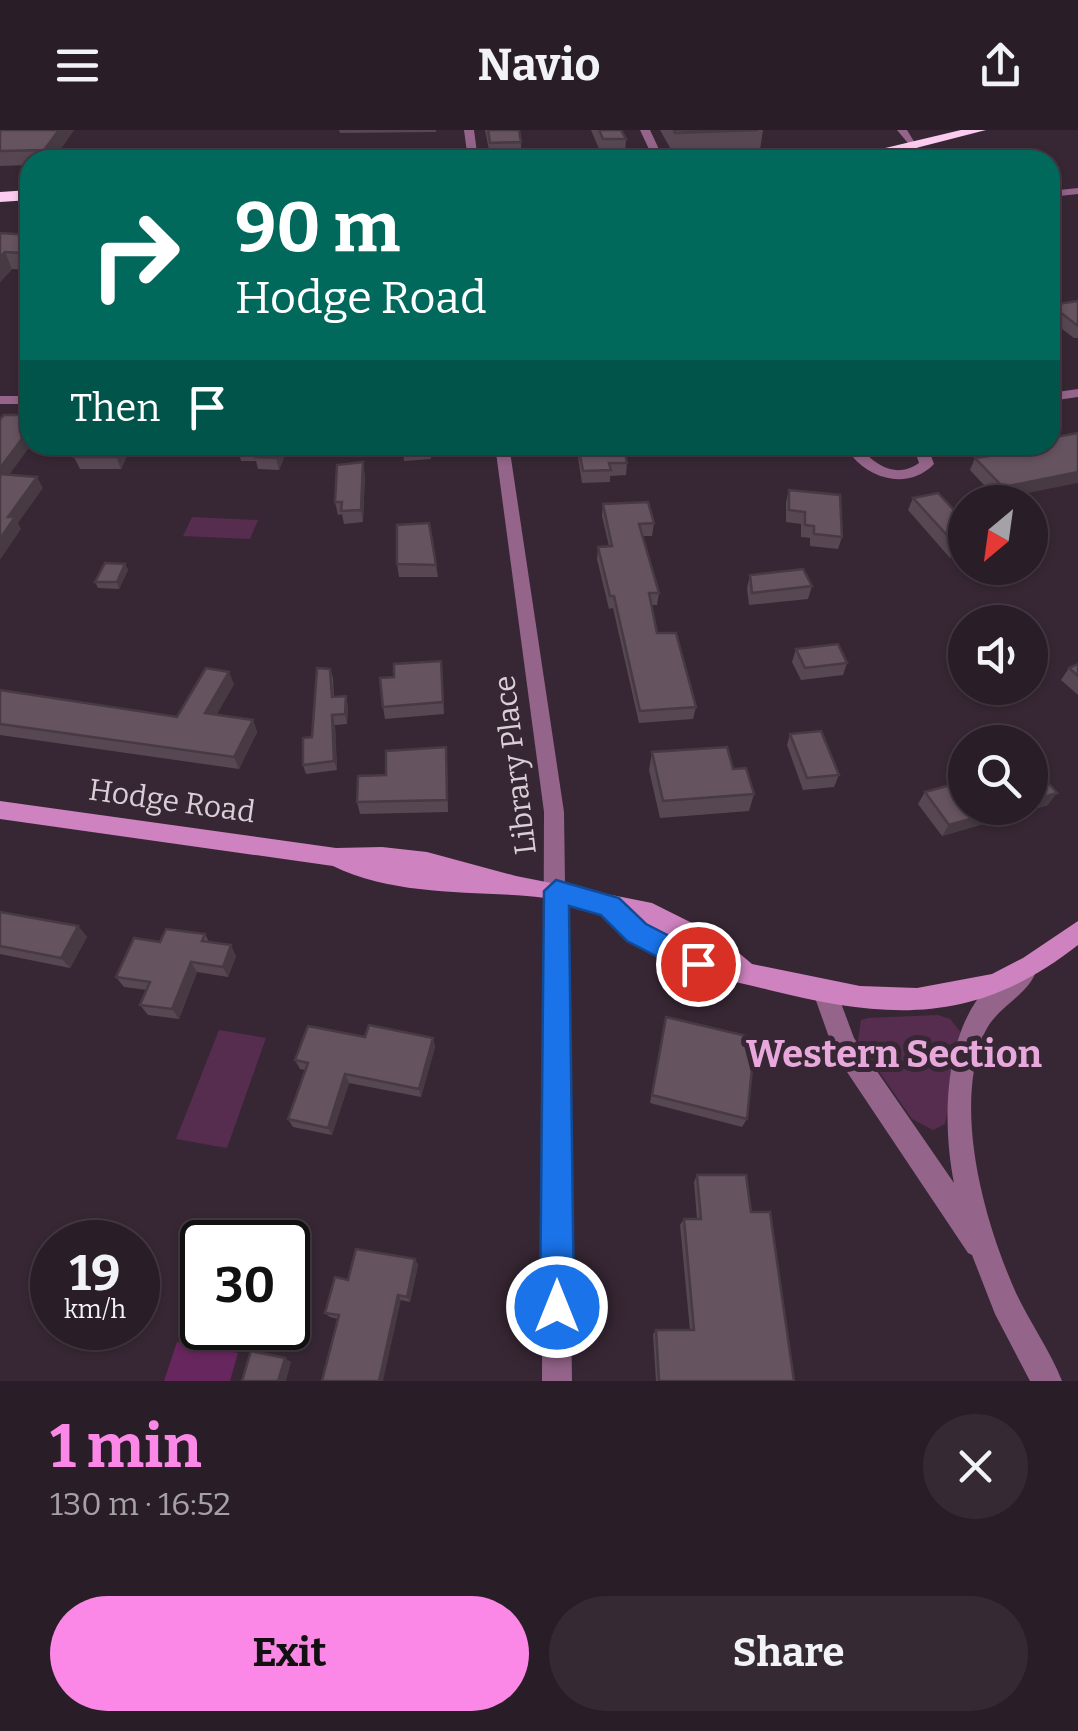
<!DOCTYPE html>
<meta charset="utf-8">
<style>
:root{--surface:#291d27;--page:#352a33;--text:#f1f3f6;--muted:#a5a2a7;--line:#453b44;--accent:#fb87e6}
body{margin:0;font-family:Bitter,serif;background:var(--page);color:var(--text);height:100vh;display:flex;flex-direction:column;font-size:38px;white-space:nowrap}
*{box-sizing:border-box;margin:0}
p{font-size:32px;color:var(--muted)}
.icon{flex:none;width:55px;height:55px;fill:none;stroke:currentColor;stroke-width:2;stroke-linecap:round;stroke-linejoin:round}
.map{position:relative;height:1251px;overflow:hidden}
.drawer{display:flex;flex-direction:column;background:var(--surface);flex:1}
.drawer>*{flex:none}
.top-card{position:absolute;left:20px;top:20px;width:1040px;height:305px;border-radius:30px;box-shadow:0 2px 8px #0004,0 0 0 2px var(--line);background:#00695c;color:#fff;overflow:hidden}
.needle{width:65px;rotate:209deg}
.fabs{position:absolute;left:948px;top:355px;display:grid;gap:20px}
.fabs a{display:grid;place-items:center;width:100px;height:100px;border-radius:50%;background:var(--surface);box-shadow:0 2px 8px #0004,0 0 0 2px var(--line);font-size:50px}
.speed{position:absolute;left:30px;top:1090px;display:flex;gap:20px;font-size:50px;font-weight:700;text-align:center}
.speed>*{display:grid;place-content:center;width:130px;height:130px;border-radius:50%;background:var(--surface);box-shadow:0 2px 8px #0004,0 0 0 2px var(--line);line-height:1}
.speed small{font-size:25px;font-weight:400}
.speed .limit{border:5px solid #111;border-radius:15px;background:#fff;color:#111}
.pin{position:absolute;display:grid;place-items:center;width:85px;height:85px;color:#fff;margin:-42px;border:5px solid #fff;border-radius:50%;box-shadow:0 2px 10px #0007}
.me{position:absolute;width:110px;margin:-55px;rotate:0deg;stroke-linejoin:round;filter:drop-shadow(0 0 8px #0008)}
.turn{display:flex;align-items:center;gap:35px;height:210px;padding:0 50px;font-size:45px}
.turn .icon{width:130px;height:130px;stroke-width:2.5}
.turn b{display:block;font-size:70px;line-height:85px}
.then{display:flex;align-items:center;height:95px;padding:0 50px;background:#0003;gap:20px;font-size:38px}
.round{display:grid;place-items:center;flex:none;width:105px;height:105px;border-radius:52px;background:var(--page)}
.overview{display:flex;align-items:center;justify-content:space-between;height:170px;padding:0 50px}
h1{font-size:60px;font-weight:700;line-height:75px;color:var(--accent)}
.primary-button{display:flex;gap:20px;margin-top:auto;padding:20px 50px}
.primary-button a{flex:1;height:115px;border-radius:60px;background:var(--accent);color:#111;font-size:40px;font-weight:700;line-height:115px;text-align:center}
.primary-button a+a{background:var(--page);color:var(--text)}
header{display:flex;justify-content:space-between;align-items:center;height:130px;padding:0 50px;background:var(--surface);font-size:45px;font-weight:700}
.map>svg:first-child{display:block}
.green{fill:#572d4f}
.water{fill:#68265e}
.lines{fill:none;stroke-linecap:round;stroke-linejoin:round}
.street{fill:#94648a;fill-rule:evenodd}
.secondary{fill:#ce82bf;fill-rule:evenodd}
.highway{fill:#fbccf0;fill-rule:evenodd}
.wall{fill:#574753}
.shaded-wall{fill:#473a43}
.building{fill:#655360;stroke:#473a43;stroke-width:2.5}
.route{fill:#1a73e8;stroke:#114b97;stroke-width:2.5}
.labels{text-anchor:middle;stroke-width:10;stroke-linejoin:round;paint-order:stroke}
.street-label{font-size:30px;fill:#d9cfd6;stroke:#372734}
.near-neighbourhood-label{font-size:38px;font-weight:bold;fill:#e8a8db;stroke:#372734}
</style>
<header><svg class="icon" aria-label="menu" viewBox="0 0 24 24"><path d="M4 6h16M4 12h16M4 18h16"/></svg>Navio<svg class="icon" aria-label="share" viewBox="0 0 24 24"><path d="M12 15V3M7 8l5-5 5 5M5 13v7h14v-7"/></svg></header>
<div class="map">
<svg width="1078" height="1251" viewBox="0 0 1078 1251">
<rect width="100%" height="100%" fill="#372734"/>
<!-- green -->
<g class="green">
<polygon points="192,387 258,390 250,409 183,406"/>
<polygon points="938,885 950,889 963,905 945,994 933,1000 912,989 858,911 861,890 868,888"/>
<polygon points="219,900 266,908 227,1018 176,1009"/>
</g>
<!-- water -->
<polygon class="water" points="177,1212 238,1223 230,1251 164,1251"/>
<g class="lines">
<!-- street -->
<g class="street">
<polygon points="464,0 474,0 478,30 468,30"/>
<polygon points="640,0 650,0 664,30 654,30"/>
<polygon points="897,0 907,0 918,18 912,18"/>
<polygon points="1078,58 1078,64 1050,67 1050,61"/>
<polygon points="1078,259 1078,267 1050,271 1050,263"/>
<rect x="0" y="266" width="30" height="8"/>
<polygon points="495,315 509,315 564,682 572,1251 542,1251 544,682"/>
<path d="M854,315H868L867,325C883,340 900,346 919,333L913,315H927L934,334C910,359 873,351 852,326Z"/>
<path d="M1023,833L1031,836L1035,844C1025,867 996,878 985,902C952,978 984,1091 1016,1163C1030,1193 1050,1220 1062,1251H1030L995,1184L972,1125L968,1123L835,924L814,865L817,857L826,854L835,857L854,908L954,1053C940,983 943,864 1023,833Z"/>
</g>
<!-- secondary -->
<path class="secondary" d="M0,671L336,718L382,717L427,722L516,746L652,773L720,807L752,834L860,856L917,858L992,844L1023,828L1078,791V815C976,895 890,890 769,860C732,851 695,843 660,828C649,823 637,817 627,809C616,801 606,783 593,780C572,774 548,767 527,766C462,761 393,765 333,736L0,689ZM637,790L704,822L661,805Z"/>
<!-- highway -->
<g class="highway">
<polygon points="961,0 986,0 881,27 795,30 881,19"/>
<polygon points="30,60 30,70 0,72 0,62"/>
</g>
</g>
<!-- wall -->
<g class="wall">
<polygon points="0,0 74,0 53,30 30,30 30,35 0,36"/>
<polygon points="339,0 436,0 436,2 340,3"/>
<polygon points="485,0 520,0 522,30 491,30"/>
<polygon points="591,0 621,0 626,9 625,26 602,26"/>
<polygon points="660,0 763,0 760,20 673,23"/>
<polygon points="0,103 30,105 29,140 12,139 0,152"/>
<polygon points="1078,171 1078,208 1074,208 1050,190 1050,177 1051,175"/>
<polygon points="1078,303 997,369 970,340 975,328 1031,320 1034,315 1050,315"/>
<polygon points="80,315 128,315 130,319 121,339 80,339 74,327"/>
<polygon points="289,315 279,340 258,339 256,331 241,331 238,318"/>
<polygon points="402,315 430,315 431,329 404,331"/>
<polygon points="578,315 627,333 626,345 610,346 610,352 582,353 578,327"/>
<polygon points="733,315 758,315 756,323 736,324"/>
<polygon points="365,344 363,392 344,394 342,384 338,385 335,372"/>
<polygon points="789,360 842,407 838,419 810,416 810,408 801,407 801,394 786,392 786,372"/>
<polygon points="913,368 965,425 950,428 908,380"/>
<polygon points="603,374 654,393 652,406 642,406 659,463 657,475 652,475 657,503 696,577 693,589 639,593 613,478 609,479 597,429 598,417 609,416 602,386"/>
<polygon points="125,434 128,440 119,459 98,458 95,452"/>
<polygon points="397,434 436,435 438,447 399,447"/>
<polygon points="750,445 812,456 808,469 749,475 747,458"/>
<polygon points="796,519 847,533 843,545 801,550 792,532"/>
<polygon points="1078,534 1078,565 1061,550 1069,538"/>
<polygon points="330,539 333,548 334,567 348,576 347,594 335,595 337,640 306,644 303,635 312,607"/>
<polygon points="442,543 444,584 385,589 383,577"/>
<polygon points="234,554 216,585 253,590 257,602 239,639 0,605 0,560 177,587"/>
<polygon points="790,604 839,645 834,657 803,660 787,615"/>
<polygon points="652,622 733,639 754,664 749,681 660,688 649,640"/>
<polygon points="447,629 448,682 360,684 357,672"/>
<polygon points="925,662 1048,675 942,706 918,674"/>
<polygon points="0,782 78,796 87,807 70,838 0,824"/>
<polygon points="205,804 209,812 236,826 228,847 197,842 179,889 148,885 140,875 147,860 124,857 116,847 160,812"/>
<polygon points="666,887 747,989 742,997 650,973"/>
<polygon points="365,907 433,908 435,917 421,967 349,953 332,1005 293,997 288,989 305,940 300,939 295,930"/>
<polygon points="697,1045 751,1082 794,1251 656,1251 653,1204 656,1200 690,1200 680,1095 684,1089 697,1089 694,1052"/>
<polygon points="415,1129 418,1135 410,1172 401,1170 338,1189 330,1187 325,1183 348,1150"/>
</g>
<!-- shaded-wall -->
<g class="shaded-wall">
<polygon points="59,0 74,0 53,30 48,30 44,20"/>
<polygon points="30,116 30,139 29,140 22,123"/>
<polygon points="5,122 12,139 0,152 0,127"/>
<polygon points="30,298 31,315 1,356 0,338"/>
<polygon points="122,315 128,315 130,319 121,339 116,327"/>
<polygon points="281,315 289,315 279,340 276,328"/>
<polygon points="363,332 365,344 363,392 361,380"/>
<polygon points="1078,342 1078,353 997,369 1003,357"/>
<polygon points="37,347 43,358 18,393 21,399 0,430 0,409 8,387"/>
<polygon points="965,414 965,425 950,428 956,415"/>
<polygon points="125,434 128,440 119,459 117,452"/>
<polygon points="229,542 234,554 211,595 205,583"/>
<polygon points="346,566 348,576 347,594 345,584"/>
<polygon points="332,585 335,595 337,640 334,631"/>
<polygon points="253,590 257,602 239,639 234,627"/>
<polygon points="1057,663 1048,675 942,706 949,695 1008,678 1030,678 1030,671"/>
<polygon points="78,796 87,807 70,838 61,828"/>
<polygon points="231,815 236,826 228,847 223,837"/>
<polygon points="191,832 197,842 179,889 172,879"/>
<polygon points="433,908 435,917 421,967 419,959"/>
<polygon points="345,944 349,953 332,1005 328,998"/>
<polygon points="415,1129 418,1135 410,1172 407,1167"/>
<polygon points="398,1165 401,1170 383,1251 379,1251"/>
<polygon points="285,1228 291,1232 286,1251 278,1251"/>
</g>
<!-- building -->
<g class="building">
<polygon points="0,0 59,0 44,20 0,21"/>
<polygon points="488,0 519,0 521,12 490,13"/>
<polygon points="599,0 621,0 626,9 603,9"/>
<polygon points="674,0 758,0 675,3"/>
<polygon points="0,103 30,105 30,116 22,123 5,122 0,127"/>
<polygon points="1078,171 1078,196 1051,175"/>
<polygon points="4,285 30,285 30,298 0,338 0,289"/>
<polygon points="1078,303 1078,342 1003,357 975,328 1044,318 1041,315 1050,315 1050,308"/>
<polygon points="80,315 122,315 116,327 74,327"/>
<polygon points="239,315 281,315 276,328 255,327 258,319 238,318"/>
<polygon points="402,315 430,315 430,317 402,319"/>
<polygon points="578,315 623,315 627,333 609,333 611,340 583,341"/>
<polygon points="363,332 361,380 341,381 342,372 335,372 337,335"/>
<polygon points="0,344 37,347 8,387 15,387 0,409"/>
<polygon points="789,360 840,365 842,407 814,404 814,396 805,395 805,382 789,380"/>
<polygon points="938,363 965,392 965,414 956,415 913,368"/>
<polygon points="648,372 654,393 639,394 659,463 649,463 657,503 676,503 696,577 640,581 614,466 610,466 598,417 612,416 603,374"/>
<polygon points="429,393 436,435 397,434 397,395"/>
<polygon points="105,433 125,434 117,452 95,452"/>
<polygon points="803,439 812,456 752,463 750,445"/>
<polygon points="838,514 847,533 805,538 796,519"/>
<polygon points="441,531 443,572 383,577 380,548 394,547 394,534"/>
<polygon points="1078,534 1078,546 1069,538"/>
<polygon points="206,538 229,542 205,583 253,590 234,627 0,594 0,560 177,587"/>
<polygon points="317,538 330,539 332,567 346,566 345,584 332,585 334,631 303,635 303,608 312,607"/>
<polygon points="821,601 839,645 807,648 790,604"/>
<polygon points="446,617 447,670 357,672 358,646 386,645 386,621"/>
<polygon points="727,617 733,639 746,638 754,664 663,671 652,622"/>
<polygon points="1030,632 1057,663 1030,671"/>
<polygon points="965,651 965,678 1008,678 949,695 925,662"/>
<polygon points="0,782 78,796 61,828 0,816"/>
<polygon points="166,799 205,804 202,811 231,815 223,837 191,832 172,879 140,875 150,852 116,847 134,808 160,812"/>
<polygon points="666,887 755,908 747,989 652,965"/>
<polygon points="369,895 433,908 419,959 345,944 328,998 288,989 308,933 295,930 308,896 365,907"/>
<polygon points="697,1045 746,1045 751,1082 770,1082 794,1251 659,1251 656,1200 694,1200 684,1089 701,1089"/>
<polygon points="356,1119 415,1129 407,1167 398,1165 379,1251 322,1251 339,1185 325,1183 335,1147 348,1150"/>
<polygon points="251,1221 285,1228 278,1251 242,1251"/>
</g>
<!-- route -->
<polygon class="route" points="556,750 619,768 646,794 708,826 712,834 708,843 698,847 689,843 627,811 601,785 569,776 574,1177 569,1189 557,1194 545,1189 540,1177 544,761"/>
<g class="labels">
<!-- street labels -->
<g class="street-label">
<text transform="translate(515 635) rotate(-97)" y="10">Library Place</text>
<text transform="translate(172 671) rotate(8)" y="10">Hodge Road</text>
</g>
<!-- near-neighbourhood labels -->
<g class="near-neighbourhood-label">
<text x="894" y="937">Western Section</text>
</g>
</g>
</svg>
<div class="fabs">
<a><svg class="needle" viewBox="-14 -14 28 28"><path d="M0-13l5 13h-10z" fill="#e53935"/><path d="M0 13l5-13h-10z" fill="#a5a2a7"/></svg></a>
<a><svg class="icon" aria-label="sound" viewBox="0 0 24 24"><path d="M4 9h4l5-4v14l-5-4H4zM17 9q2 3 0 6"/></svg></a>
<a><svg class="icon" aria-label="search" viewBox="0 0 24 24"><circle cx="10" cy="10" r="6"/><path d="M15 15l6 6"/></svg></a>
</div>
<div class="speed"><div>19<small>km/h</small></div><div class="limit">30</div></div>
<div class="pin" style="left:698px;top:834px;background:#d93025"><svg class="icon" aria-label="arrive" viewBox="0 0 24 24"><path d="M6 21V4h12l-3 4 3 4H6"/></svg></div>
<svg class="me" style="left:557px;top:1177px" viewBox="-20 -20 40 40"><circle r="17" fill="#1a73e8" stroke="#fff" stroke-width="3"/><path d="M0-11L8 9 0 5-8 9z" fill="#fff"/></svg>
<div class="top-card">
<div class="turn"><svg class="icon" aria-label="right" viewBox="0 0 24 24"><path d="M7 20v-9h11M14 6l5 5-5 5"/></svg><div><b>90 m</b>Hodge Road</div></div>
<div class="then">Then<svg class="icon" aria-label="arrive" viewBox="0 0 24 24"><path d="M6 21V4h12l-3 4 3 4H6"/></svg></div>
</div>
</div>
<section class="drawer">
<div class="overview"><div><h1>1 min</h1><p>130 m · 16:52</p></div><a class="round"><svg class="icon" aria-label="close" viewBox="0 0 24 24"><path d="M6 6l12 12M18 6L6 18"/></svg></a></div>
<div class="primary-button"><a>Exit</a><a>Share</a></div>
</section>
